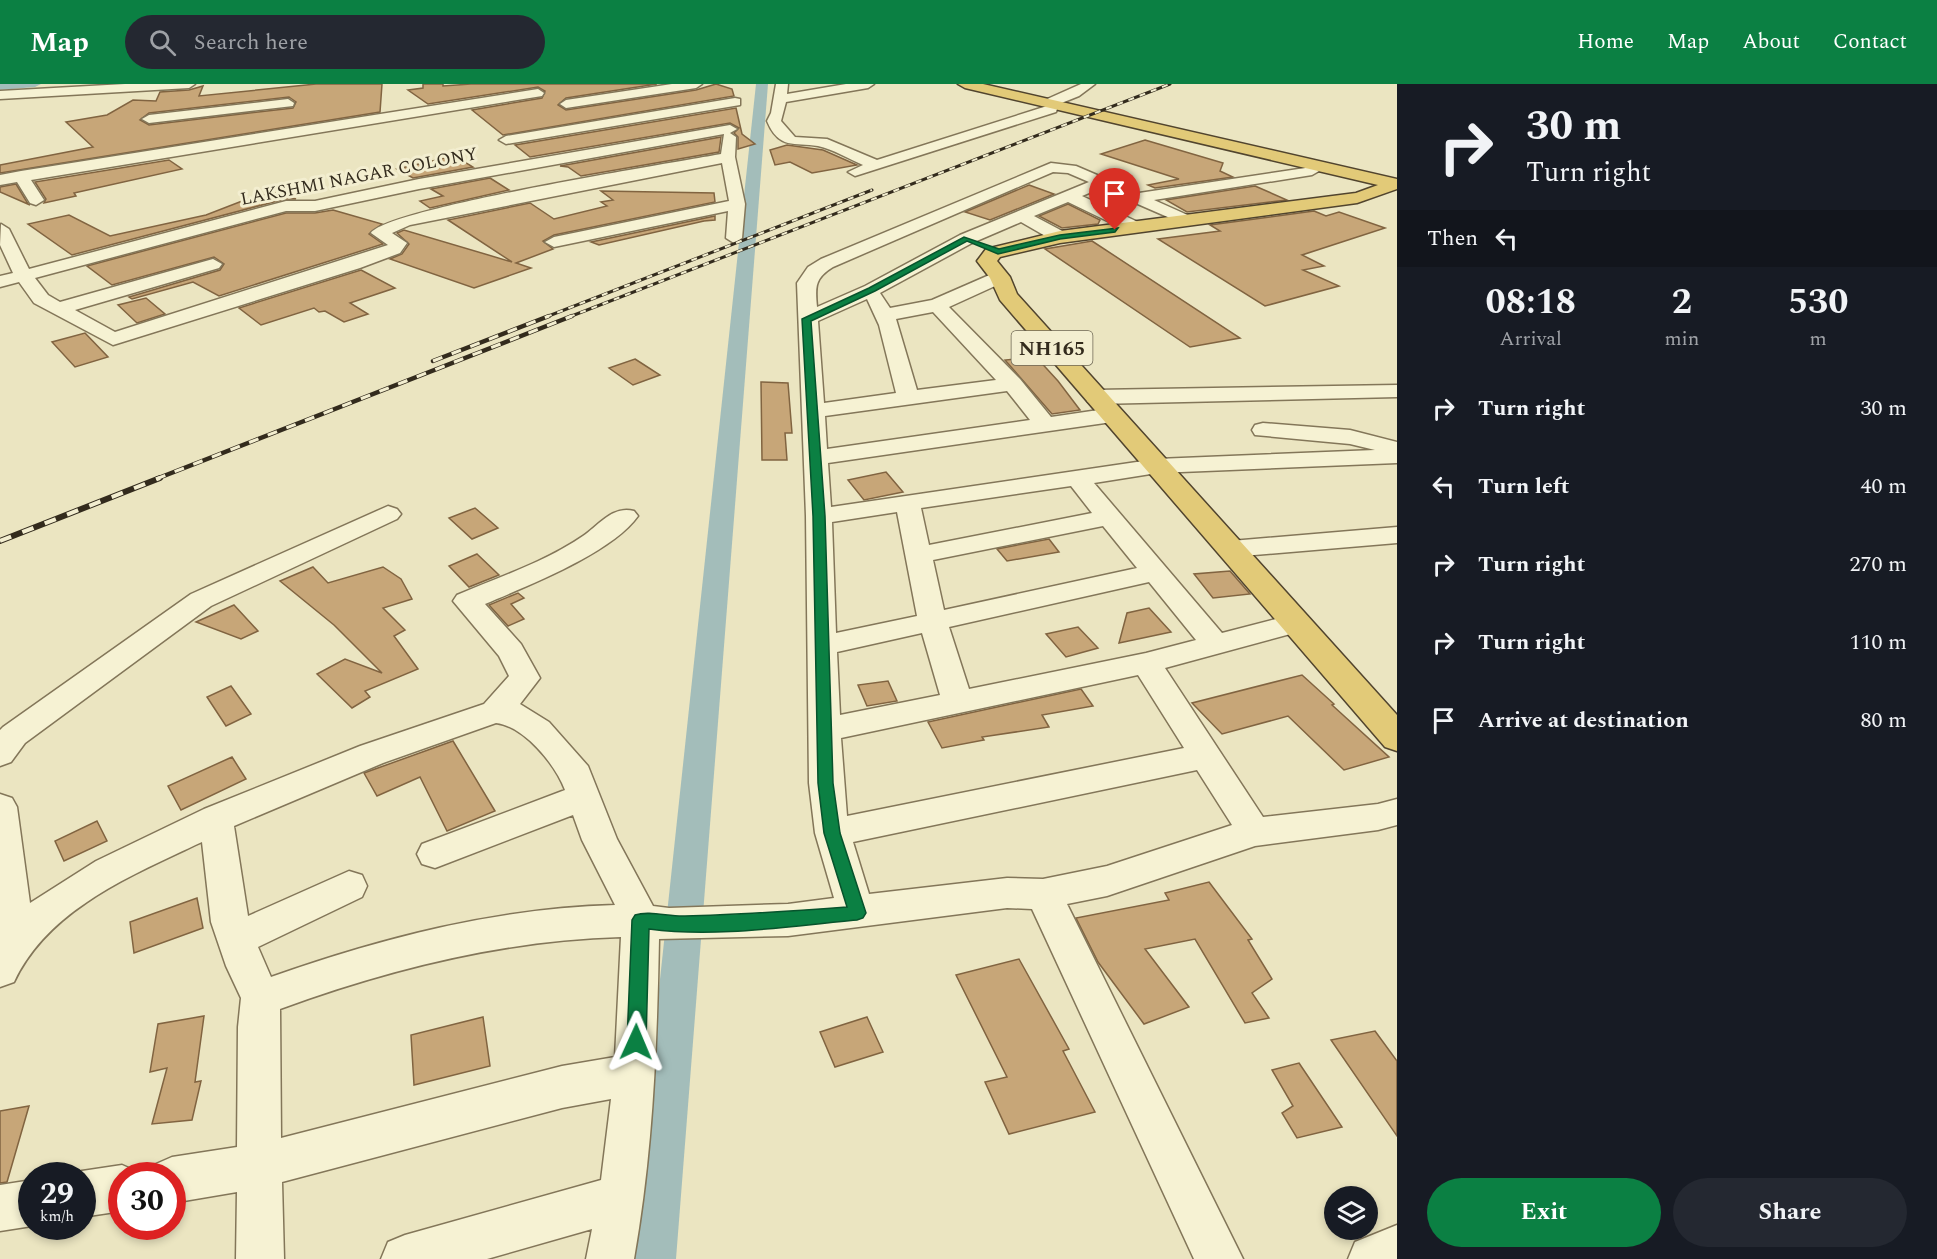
<!DOCTYPE html>
<style>
:root{--surface:#171b24;--page:#242831;--text:#f1f3f6;--muted:#9ea1a6;--accent:#0b8043}
body{margin:0;font-family:Spectral,serif;background:var(--page);color:var(--text);height:100vh;display:flex;flex-direction:column;font-size:22px;white-space:nowrap}
*{box-sizing:border-box;margin:0}
p{font-size:20px;color:var(--muted)}
.icon{flex:none;width:33px;height:33px;fill:none;stroke:currentColor;stroke-width:2;stroke-linecap:round;stroke-linejoin:round}
.map{position:relative;flex:1;overflow:hidden}
.drawer{display:flex;flex-direction:column;background:var(--surface);width:540px}
.drawer>*{flex:none}
.hud{background:#171b24;color:var(--text);overflow:hidden}
.buttons{position:absolute;left:1324px;top:1102px;display:grid;gap:12px}
.buttons a{display:grid;place-items:center;width:54px;height:54px;border-radius:50%;background:var(--surface);box-shadow:0 3px 9px #0003;font-size:30px}
.speed{position:absolute;left:18px;top:1078px;display:flex;gap:12px;font-size:30px;font-weight:700;text-align:center}
.speed>*{display:grid;place-content:center;width:78px;height:78px;border-radius:50%;background:var(--surface);box-shadow:0 3px 9px #0003;line-height:1}
.speed small{font-size:15px;font-weight:400}
.speed .limit{border:9px solid #d22;background:#fff;color:#111}
.pin{position:absolute;display:grid;place-items:center;width:51px;height:51px;color:#fff;margin:-62px -26px;border-radius:50% 50% 50% 0;rotate:-45deg;box-shadow:0 0 6px #0007}
.pin .icon{rotate:45deg}
.me{position:absolute;width:66px;margin:-33px;rotate:1deg;stroke-linejoin:round;filter:drop-shadow(0 0 4px #0008)}
.turn{display:flex;align-items:center;gap:21px;height:126px;padding:0 30px;font-size:27px}
.turn .icon{width:78px;height:78px;stroke-width:2.5}
.turn b{display:block;font-size:42px;line-height:51px}
.then{display:flex;align-items:center;height:57px;padding:0 30px;background:#0003;gap:12px;font-size:22px}
.eta{display:flex;justify-content:space-evenly;align-items:center;height:102px;text-align:center}
.eta b{font-size:36px;font-weight:700;line-height:42px}
.action{display:flex;gap:12px;margin-top:auto;padding:12px 30px}
.action a{flex:1;height:69px;border-radius:36px;background:var(--accent);color:#fff;font-size:24px;font-weight:700;line-height:69px;text-align:center}
.action a+a{background:var(--page);color:var(--text)}
ul{padding:0;list-style:none}
li{display:flex;align-items:center;gap:18px;height:78px;padding:0 30px}
li div{flex:1}
li b{display:block;font-size:22px}
li em{font-style:normal}
header{display:flex;align-items:center;gap:36px;box-sizing:border-box;height:84px;padding:0 30px;background:var(--accent);color:#fff}
header strong{font-size:28px}
nav{display:flex;gap:33px;margin-inline-start:auto;font-size:21px}
.search{width:420px;height:54px;background:var(--page);display:flex;align-items:center;gap:15px;box-sizing:border-box;padding:0 21px;border-radius:33px;color:var(--muted);font-size:22px}
main{display:flex;flex:1;min-height:0}
.map>svg:first-child{display:block}
.lines{fill:none;stroke-linecap:round;stroke-linejoin:round}
.canal{fill:#a3bdba;fill-rule:evenodd}
.building{fill:#c7a678;stroke:#816441;stroke-width:1.5;fill-rule:evenodd}
.minor-casing{stroke:#837659;stroke-width:3}
.trunk-casing{stroke:#51442e;stroke-width:3}
.minor{fill:#f6f2d3;fill-rule:evenodd}
.trunk{fill:#e2ca78;fill-rule:evenodd}
.rail-far2-casing{stroke:#332b1d;stroke-width:3}
.rail-far1-casing{stroke:#332b1d;stroke-width:4.5}
.rail-casing{stroke:#332b1d;stroke-width:6}
.rail-far2{stroke:#f3eed0;stroke-width:2;stroke-dasharray:6;stroke-linecap:butt}
.rail-far1{stroke:#f3eed0;stroke-width:3;stroke-dasharray:10;stroke-linecap:butt}
.rail{stroke:#f3eed0;stroke-width:4;stroke-dasharray:12;stroke-linecap:butt}
.route{fill:#0b8043;stroke:#07532c;stroke-width:1.5}
.labels{text-anchor:middle;stroke-width:6;stroke-linejoin:round;paint-order:stroke}
.far-street-label{font-size:18px;fill:#332b1d;stroke:#f3eed0}
.shield{fill:#f3eed0;stroke:#6d6653;stroke-width:1.5}
.shield-label{font-size:20px;font-weight:bold;fill:#332b1d}
</style>
<header>
<strong>Map</strong>
<div class="search"><svg class="icon" aria-label="search" viewBox="0 0 24 24"><circle cx="10" cy="10" r="6"/><path d="M15 15l6 6"/></svg>Search here</div>
<nav><a>Home</a><a>Map</a><a>About</a><a>Contact</a></nav>
</header>
<main>
<div class="map">
<svg width="1397" height="1175" viewBox="0 0 1397 1175">
<rect width="100%" height="100%" fill="#ebe5c1"/>
<g class="lines">
<!-- canal -->
<g class="canal">
<polygon points="0,0 41,0 35,3 0,6"/>
<polygon points="756,0 768,0 676,1175 630,1175"/>
</g>
</g>
<!-- building -->
<g class="building">
<path d="M316,0H382L380,28L0,89V81L93,63L66,38L107,31L133,16L156,17L160,8L189,6L203,2L199,12ZM289,13L296,18L293,24L149,41L140,36L149,29Z"/>
<polygon points="423,0 443,0 443,2 471,0 657,0 566,14 558,21 566,26 696,6 716,0 732,5 734,12 503,51 472,26 542,14 545,7 538,3 428,20 408,6 423,4"/>
<polygon points="736,24 742,50 755,60 738,65 738,53 734,49 739,44 730,39 530,73 515,61"/>
<polygon points="721,53 719,68 581,92 568,83 560,82"/>
<polygon points="1145,56 1223,79 1220,87 1233,93 1155,104 1148,101 1179,95 1101,70"/>
<polygon points="787,61 823,66 857,81 812,89 790,78 775,81 770,66"/>
<polygon points="445,74 452,77 460,75 473,83 413,94 397,85"/>
<polygon points="169,76 182,85 74,109 76,112 44,119 46,115 35,98"/>
<polygon points="490,94 509,106 430,124 420,117 443,112 431,105"/>
<polygon points="16,100 28,120 30,121 0,108 0,103"/>
<polygon points="1029,101 1054,110 990,136 965,128"/>
<polygon points="1255,102 1287,116 1187,128 1166,116"/>
<polygon points="601,107 714,109 715,118 554,151 543,157 553,165 516,179 531,184 474,204 390,175 402,170 409,160 397,149 404,146 512,178 448,136 530,119 554,135 607,122 601,118 613,116"/>
<polygon points="275,109 296,115 285,115 72,171 28,140 69,131 110,152 206,131 255,112"/>
<polygon points="1068,120 1100,136 1098,140 1062,144 1039,132"/>
<polygon points="333,126 382,140 369,150 383,160 219,212 193,198 132,215 129,213 220,186 224,180 214,173 112,201 87,182 286,129 315,129"/>
<polygon points="1314,127 1326,132 1339,128 1385,144 1302,171 1324,182 1303,186 1339,202 1265,222 1158,155 1220,147 1210,141"/>
<polygon points="715,132 715,136 704,137 599,161 591,158"/>
<polygon points="1092,157 1240,254 1190,263 1045,165"/>
<polygon points="361,186 395,204 350,219 368,230 344,238 325,227 319,228 314,224 261,241 239,224"/>
<polygon points="146,214 165,230 137,239 118,221"/>
<polygon points="85,249 108,273 75,283 52,258"/>
<polygon points="1036,273 1058,297 1080,326 1052,330 1005,276"/>
<polygon points="635,275 660,291 633,301 609,284"/>
<polygon points="761,298 788,299 792,349 785,349 787,376 762,376"/>
<polygon points="886,388 903,408 864,416 848,396"/>
<polygon points="475,424 498,444 472,455 449,434"/>
<polygon points="1049,455 1059,468 1007,477 997,465"/>
<polygon points="477,470 499,491 469,503 449,482"/>
<polygon points="313,483 328,499 383,483 401,495 412,515 383,524 405,546 394,552 418,585 365,607 370,613 352,624 317,590 345,575 382,589 334,541 280,497"/>
<polygon points="1230,487 1250,510 1213,514 1194,490"/>
<polygon points="518,509 524,514 511,520 524,535 508,542 489,521"/>
<polygon points="234,521 258,547 241,555 196,538"/>
<polygon points="1149,524 1171,548 1119,559 1127,529"/>
<polygon points="1078,543 1098,564 1066,573 1046,550"/>
<polygon points="1302,591 1334,620 1332,621 1389,673 1344,686 1288,632 1222,650 1192,619"/>
<polygon points="888,597 897,617 867,622 858,601"/>
<polygon points="231,602 251,630 226,642 207,613"/>
<polygon points="1081,605 1093,622 1042,631 1049,643 982,653 984,656 942,664 928,638"/>
<polygon points="453,657 495,727 447,747 420,693 377,712 364,689"/>
<polygon points="232,673 246,695 181,726 168,702"/>
<polygon points="97,737 107,757 64,777 55,757"/>
<polygon points="1209,798 1252,855 1248,856 1272,895 1252,909 1269,934 1245,939 1195,855 1145,865 1189,923 1144,940 1098,878 1076,834 1169,816 1165,809"/>
<polygon points="197,814 203,844 134,869 130,838"/>
<polygon points="1019,875 1069,965 1063,967 1095,1028 1009,1050 985,998 1007,993 956,891"/>
<polygon points="204,932 195,998 201,997 192,1036 152,1040 167,984 150,988 158,940"/>
<polygon points="483,933 490,982 414,1001 411,951"/>
<polygon points="867,933 883,968 835,983 820,948"/>
<polygon points="1375,947 1397,977 1397,1052 1331,956"/>
<polygon points="1299,979 1342,1043 1297,1054 1282,1029 1293,1022 1272,986"/>
<polygon points="29,1022 7,1098 0,1099 0,1027"/>
</g>
<g class="lines">
<defs>
<g id="minor">
<polygon points="125,0 195,0 189,4 0,15 0,7"/>
<polygon points="672,0 702,0 696,4 566,24 560,20 566,16"/>
<path d="M776,0H788L787,10L846,0H874L868,4L786,18L781,37L795,53L827,55L877,76L1047,22L1044,19L1045,16L1081,0H1095L1079,12L1054,22L1057,25L1056,28L855,92L848,88L863,81C849,75 833,65 818,62C794,58 779,66 767,37L771,29Z"/>
<polygon points="538,5 544,9 542,12 31,96 44,116 36,121 30,119 17,98 0,101 0,91 21,87"/>
<polygon points="735,14 740,15 740,21 506,60 499,56 506,52"/>
<polygon points="288,15 294,19 293,22 149,39 142,35 149,31"/>
<path d="M730,41L737,45L730,49L736,53L735,73L745,120L742,154L734,159L726,154L728,127L554,163L545,158L554,153L729,117L722,79L410,141L392,149L407,159L400,169L360,184L113,261L34,219L19,198L0,203V192L13,189L0,161L1,140L9,145L29,185L286,117H315L419,95ZM724,50L721,70C672,79 389,124 371,149L388,161L115,248L75,226L219,184L222,180L213,175L60,218L48,211L35,194L286,127H315L419,105Z"/>
<path d="M1051,79L1076,82L1139,109L1312,83L1319,87L1312,91L1154,116L1192,133L1194,136L1192,139L1186,141L1101,104L1082,112L1140,139L1142,143L1140,147H1128L1068,118L1034,132L1066,149L1068,153L1066,157H1054L1021,138L972,159L880,209L890,224L932,216L994,189H1006L1009,193L1006,197L949,223L1020,295L1051,333L1112,324L1120,326L1123,331L1120,336L1112,338L828,379L831,423L1157,375L1375,366L1350,360L1255,351L1252,346L1255,341L1263,339L1350,346L1397,358V379L1157,389L1094,399L1222,549L1295,530L1305,532L1309,539L1305,546L1165,584L1263,733L1378,720L1397,715V741L1378,746L1255,762L1107,812L1067,820L1243,1175H1194L1032,825L1007,824L788,852L659,855C657,963 653,1068 634,1175H586L592,1145L487,1175H381L388,1158L405,1151L601,1096L611,1015L562,1024L282,1098L284,1175H236L237,1108L172,1119V1092H151L156,1080L172,1073L237,1063L238,943L241,914L226,882L211,838L202,758C132,791 48,825 14,898L0,903V710L12,714L17,723L30,819L96,777L204,725L360,662L484,620L509,592L499,572L453,517L457,511C499,493 545,478 583,452C599,441 613,421 634,427L638,432C612,469 527,502 485,520L521,560L540,594L520,620L549,638L588,682L617,755L653,822L669,824L788,820L834,814L815,749L809,699L806,432L797,199L808,183L821,175ZM1053,88L1068,89L1089,98L960,151L865,202L817,223C815,202 815,194 833,183ZM867,215L879,241L896,309L824,319L818,237ZM933,228L996,296L917,306L896,235ZM1007,307L1030,336L827,365L825,332ZM1071,402L1092,429L929,461L921,424ZM897,428L917,532L836,549L832,438ZM1103,442L1137,484L944,526L933,476ZM1149,498L1196,556L1146,569L969,605L949,543ZM922,549L940,611L840,631L837,568ZM1138,591L1184,664L847,732L841,654ZM496,639C524,642 555,680 565,706L422,760L417,770L422,780L435,784L573,731L582,756L615,821C497,824 381,854 271,893L258,863L362,813L367,802L362,791L349,787L248,832L234,742L383,679ZM1197,686L1232,741L1107,782L1043,795L1007,794L869,810L853,758ZM621,853L615,973L562,982L281,1054L280,925C389,885 505,856 621,853Z"/>
<polygon points="1397,301 1397,313 1096,320 1088,318 1085,313 1088,308 1096,306"/>
<polygon points="388,422 397,425 401,430 397,435 211,522 25,659 11,678 0,682 0,646 3,643 191,510"/>
<polygon points="1397,443 1397,459 1231,473 1222,471 1218,465 1222,459 1231,457"/>
<polygon points="122,1081 138,1088 140,1092 122,1092 122,1127 82,1133 82,1092 70,1092 82,1087"/>
<polygon points="32,1096 32,1142 0,1147 0,1101"/>
<polygon points="1397,1141 1397,1175 1348,1175 1355,1158"/>
</g>
<polygon id="trunk" points="958,0 983,0 1397,95 1397,105 1357,119 1060,159 1000,173 997,177 1010,193 1017,210 1397,631 1397,667 1385,663 1000,216 990,194 977,177 986,165 1060,147 1356,109 1378,101 965,4"/>
</defs>
<!-- minor casing -->
<use href="#minor" class="minor-casing"/>
<!-- trunk casing -->
<use href="#trunk" class="trunk-casing"/>
<!-- minor -->
<use href="#minor" class="minor"/>
<!-- trunk -->
<use href="#trunk" class="trunk"/>
<defs>
<g id="rail-far2">
<polyline points="546,233 872,106"/>
<polyline points="569,233 1170,0"/>
</g>
<g id="rail-far1">
<polyline points="433,277 549,232"/>
<polyline points="156,395 572,232"/>
</g>
<polyline id="rail" points="0,457 160,394"/>
</defs>
<!-- rail-far2 casing -->
<use href="#rail-far2" class="rail-far2-casing"/>
<!-- rail-far1 casing -->
<use href="#rail-far1" class="rail-far1-casing"/>
<!-- rail casing -->
<use href="#rail" class="rail-casing"/>
<!-- rail-far2 -->
<use href="#rail-far2" class="rail-far2"/>
<!-- rail-far1 -->
<use href="#rail-far1" class="rail-far1"/>
<!-- rail -->
<use href="#rail" class="rail"/>
</g>
<!-- route -->
<path class="route" d="M1118,144L1115,148L1060,155L998,170L967,157L875,207L811,237L825,432L833,699L840,749L866,829L863,834L857,836C789,842 717,854 649,845L646,958L643,965L636,967L630,965L627,958L632,836L635,831C649,826 670,833 685,832C739,831 793,827 847,823L824,749L818,699L813,432L802,235L869,204L964,153L999,165L1060,151Z"/>
<g class="labels">
<!-- far-street labels -->
<g class="far-street-label">
<text transform="translate(359 92) rotate(-11)" y="6">LAKSHMI NAGAR COLONY</text>
</g>
<!-- shield labels -->
<rect class="shield" x="1011.5" y="247" width="81" height="34" rx="4.5"/>
<g class="shield-label">
<text x="1052" y="271">NH165</text>
</g>
</g>
</svg>
<div class="buttons">
<a><svg class="icon" aria-label="layers" viewBox="0 0 24 24"><path d="M12 4l9 5-9 5-9-5zM3 14l9 5 9-5"/></svg></a>
</div>
<div class="speed"><div>29<small>km/h</small></div><div class="limit">30</div></div>
<div class="pin" style="left:1115px;top:146px;background:#d93025"><svg class="icon" aria-label="arrive" viewBox="0 0 24 24"><path d="M6 21V4h12l-3 4 3 4H6"/></svg></div>
<svg class="me" style="left:636px;top:958px" viewBox="-20 -20 40 40"><path d="M0-17L14 15 0 8-14 15z" fill="#0b8043" stroke="#fff" stroke-width="4"/></svg>
</div>
<section class="drawer">
<div class="hud">
<div class="turn"><svg class="icon" aria-label="right" viewBox="0 0 24 24"><path d="M7 20v-9h11M14 6l5 5-5 5"/></svg><div><b>30 m</b>Turn right</div></div>
<div class="then">Then<svg class="icon" aria-label="left" viewBox="0 0 24 24"><path d="M17 20v-9H6M10 6l-5 5 5 5"/></svg></div>
</div>
<div class="eta">
<div><b>08:18</b><p>Arrival</p></div>
<div><b>2</b><p>min</p></div>
<div><b>530</b><p>m</p></div>
</div>
<ul>
<li><svg class="icon" aria-label="right" viewBox="0 0 24 24"><path d="M7 20v-9h11M14 6l5 5-5 5"/></svg><div><b>Turn right</b></div><em>30 m</em></li>
<li><svg class="icon" aria-label="left" viewBox="0 0 24 24"><path d="M17 20v-9H6M10 6l-5 5 5 5"/></svg><div><b>Turn left</b></div><em>40 m</em></li>
<li><svg class="icon" aria-label="right" viewBox="0 0 24 24"><path d="M7 20v-9h11M14 6l5 5-5 5"/></svg><div><b>Turn right</b></div><em>270 m</em></li>
<li><svg class="icon" aria-label="right" viewBox="0 0 24 24"><path d="M7 20v-9h11M14 6l5 5-5 5"/></svg><div><b>Turn right</b></div><em>110 m</em></li>
<li><svg class="icon" aria-label="arrive" viewBox="0 0 24 24"><path d="M6 21V4h12l-3 4 3 4H6"/></svg><div><b>Arrive at destination</b></div><em>80 m</em></li>
</ul>
<div class="action"><a>Exit</a><a>Share</a></div>
</section>
</main>
